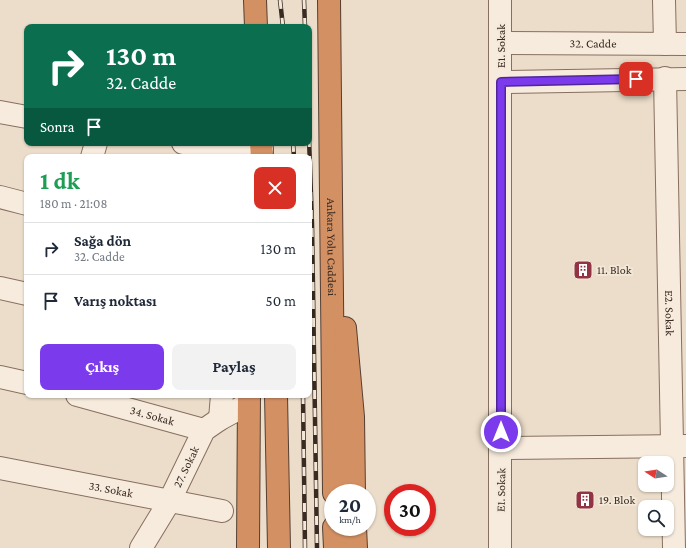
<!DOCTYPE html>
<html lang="tr">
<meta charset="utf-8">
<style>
:root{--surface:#fff;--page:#f2f2f3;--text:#1f2937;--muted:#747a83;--line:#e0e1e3;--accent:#7c3aed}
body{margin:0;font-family:"Crimson Pro",serif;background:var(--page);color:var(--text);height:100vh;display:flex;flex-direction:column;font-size:15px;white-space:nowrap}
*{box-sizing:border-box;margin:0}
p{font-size:13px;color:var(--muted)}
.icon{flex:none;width:22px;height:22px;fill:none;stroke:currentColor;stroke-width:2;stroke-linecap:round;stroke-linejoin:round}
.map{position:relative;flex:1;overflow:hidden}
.drawer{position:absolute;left:24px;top:154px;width:288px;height:244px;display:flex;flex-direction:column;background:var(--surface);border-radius:8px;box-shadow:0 1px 3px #0004}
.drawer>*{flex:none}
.guide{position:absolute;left:24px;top:24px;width:288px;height:122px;border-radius:8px;box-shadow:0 1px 3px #0004;background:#0b6e4f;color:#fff;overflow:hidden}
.needle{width:26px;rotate:282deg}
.fabs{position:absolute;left:638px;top:456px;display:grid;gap:8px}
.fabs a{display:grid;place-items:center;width:36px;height:36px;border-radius:8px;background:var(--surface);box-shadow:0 1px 3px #0004;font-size:20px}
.speed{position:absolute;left:324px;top:484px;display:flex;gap:8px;font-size:20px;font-weight:700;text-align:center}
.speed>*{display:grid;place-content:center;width:52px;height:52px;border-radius:50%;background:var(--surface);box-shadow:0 1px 3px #0004;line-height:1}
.speed small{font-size:10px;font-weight:400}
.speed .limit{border:6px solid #d22;background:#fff;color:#111}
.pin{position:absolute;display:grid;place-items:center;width:34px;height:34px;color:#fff;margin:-17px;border-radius:8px;box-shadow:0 2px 6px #0006}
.me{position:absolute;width:44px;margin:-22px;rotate:0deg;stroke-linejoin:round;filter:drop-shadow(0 0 3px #0008)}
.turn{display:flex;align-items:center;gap:14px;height:84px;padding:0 16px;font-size:18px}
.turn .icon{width:52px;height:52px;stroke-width:2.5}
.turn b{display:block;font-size:28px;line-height:34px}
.then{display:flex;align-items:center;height:38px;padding:0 16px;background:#0003;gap:8px;font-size:15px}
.round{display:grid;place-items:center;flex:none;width:42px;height:42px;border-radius:8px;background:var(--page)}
.head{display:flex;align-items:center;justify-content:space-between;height:68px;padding:0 16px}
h1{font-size:24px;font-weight:700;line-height:30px;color:#1e9e55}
.button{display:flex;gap:8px;margin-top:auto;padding:8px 16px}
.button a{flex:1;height:46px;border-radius:8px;background:var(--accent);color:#fff;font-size:16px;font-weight:700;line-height:46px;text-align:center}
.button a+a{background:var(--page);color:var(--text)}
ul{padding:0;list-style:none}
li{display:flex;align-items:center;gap:12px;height:52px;padding:0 16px;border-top:1px solid var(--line)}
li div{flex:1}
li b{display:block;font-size:15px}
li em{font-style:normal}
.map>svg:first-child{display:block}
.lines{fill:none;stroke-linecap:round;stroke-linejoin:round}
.minor-casing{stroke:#876f60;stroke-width:24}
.highway-casing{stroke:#563e33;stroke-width:24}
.minor{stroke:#f7ebdd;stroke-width:22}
.highway{stroke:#d39063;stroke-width:22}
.rail-casing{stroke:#392a22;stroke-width:4.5}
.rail{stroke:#f4e8d9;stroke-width:3;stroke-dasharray:9;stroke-linecap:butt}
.route-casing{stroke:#51269a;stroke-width:10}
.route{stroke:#7c3aed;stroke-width:7}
.labels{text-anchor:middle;stroke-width:3.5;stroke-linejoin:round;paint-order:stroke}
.street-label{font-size:12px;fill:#392a22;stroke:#f4e8d9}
.poi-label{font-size:12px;fill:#392a22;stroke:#f4e8d9;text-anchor:start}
</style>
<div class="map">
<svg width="686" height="548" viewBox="0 0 686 548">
<rect width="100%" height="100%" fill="#ecddca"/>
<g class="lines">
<defs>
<g id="minor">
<polyline points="664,0 665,44"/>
<path id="s1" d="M501,43L686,44"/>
<path id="s2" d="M665,78L674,548"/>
<polyline points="501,82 686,79"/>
<polyline points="0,112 27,117"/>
<polyline points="183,143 236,152 262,149"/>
<polyline points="92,157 96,143"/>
<polyline points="0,197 27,204"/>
<polyline points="0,288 27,294"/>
<polyline points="0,377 27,383"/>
<path id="s3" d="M77,395L204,430"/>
<polyline points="220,419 222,395"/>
<polyline points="501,448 686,446"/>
<path id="s4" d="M0,468L222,511"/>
<path id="s5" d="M141,548L169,502L204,430L220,419L248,404"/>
<polyline points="500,548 500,0"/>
</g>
<g id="highway">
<polyline points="255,0 256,27"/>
<path id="s6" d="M329,0L334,493"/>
<polyline points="261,143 262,157"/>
<polyline points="345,328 353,417 354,493"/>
<polyline points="276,395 279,548"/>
<polyline points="334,527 335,548"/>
<polyline points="355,527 356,548"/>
<polyline points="248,548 249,395"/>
</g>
</defs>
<!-- minor casing -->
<use href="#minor" class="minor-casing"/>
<!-- highway casing -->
<use href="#highway" class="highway-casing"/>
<!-- minor -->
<use href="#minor" class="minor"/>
<!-- highway -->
<use href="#highway" class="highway"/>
<defs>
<g id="rail">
<polyline points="280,0 283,27"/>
<polyline points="304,0 305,27"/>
<polyline points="309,138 312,224 317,548"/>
<polyline points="293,143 294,157"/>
<polyline points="303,395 305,548"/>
</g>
</defs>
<!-- rail casing -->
<use href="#rail" class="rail-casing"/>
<!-- rail -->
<use href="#rail" class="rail"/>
</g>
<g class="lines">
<defs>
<polyline id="route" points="501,432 501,82 636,79"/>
</defs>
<!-- route casing -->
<use href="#route" class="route-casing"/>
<!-- route -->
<use href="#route" class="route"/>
</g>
<!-- icons -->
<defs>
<symbol id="building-square" viewBox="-11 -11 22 22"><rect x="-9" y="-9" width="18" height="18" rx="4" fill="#923444" stroke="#f4e8d9"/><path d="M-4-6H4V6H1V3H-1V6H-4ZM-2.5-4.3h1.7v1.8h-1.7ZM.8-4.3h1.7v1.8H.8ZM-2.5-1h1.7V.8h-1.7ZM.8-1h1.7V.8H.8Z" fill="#fff"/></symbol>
</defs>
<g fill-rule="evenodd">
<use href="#building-square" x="572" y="259" width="22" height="22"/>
<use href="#building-square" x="574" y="489" width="22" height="22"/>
</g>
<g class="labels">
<!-- street labels -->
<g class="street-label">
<text dy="4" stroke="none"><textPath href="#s1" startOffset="92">32. Cadde</textPath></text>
<text transform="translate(501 46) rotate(-90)" y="4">E1. Sokak</text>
<text dy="4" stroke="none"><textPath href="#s6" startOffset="247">Ankara Yolu Caddesi</textPath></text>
<text dy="4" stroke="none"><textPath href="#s2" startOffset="235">E2. Sokak</textPath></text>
<text dy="4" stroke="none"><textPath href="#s3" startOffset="78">34. Sokak</textPath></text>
<text dy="4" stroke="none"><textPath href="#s5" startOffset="93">27. Sokak</textPath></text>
<text dy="4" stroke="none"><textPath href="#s4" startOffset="113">33. Sokak</textPath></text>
<text transform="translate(501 490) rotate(-89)" y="4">E1. Sokak</text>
</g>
<!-- poi labels -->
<g class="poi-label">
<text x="597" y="274">11. Blok</text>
<text x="599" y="504">19. Blok</text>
</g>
</g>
</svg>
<div class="fabs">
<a><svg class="needle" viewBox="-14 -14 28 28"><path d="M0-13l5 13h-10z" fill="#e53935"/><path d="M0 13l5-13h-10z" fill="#747a83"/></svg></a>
<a><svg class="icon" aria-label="search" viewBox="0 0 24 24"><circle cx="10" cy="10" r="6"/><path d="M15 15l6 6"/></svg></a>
</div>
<div class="speed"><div>20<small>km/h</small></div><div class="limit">30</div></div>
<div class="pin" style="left:636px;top:79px;background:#d93025"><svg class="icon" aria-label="arrive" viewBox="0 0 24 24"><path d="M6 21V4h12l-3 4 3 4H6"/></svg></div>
<svg class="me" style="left:501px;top:432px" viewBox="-20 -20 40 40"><circle r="17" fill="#7c3aed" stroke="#fff" stroke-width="3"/><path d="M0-11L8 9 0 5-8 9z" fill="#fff"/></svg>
<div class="guide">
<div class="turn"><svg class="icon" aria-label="right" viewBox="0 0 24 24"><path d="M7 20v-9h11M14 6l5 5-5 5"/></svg><div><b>130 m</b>32. Cadde</div></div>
<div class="then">Sonra<svg class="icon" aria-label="arrive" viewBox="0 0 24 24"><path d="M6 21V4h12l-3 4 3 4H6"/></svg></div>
</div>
<section class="drawer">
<div class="head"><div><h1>1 dk</h1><p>180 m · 21:08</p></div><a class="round" style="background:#d93025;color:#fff"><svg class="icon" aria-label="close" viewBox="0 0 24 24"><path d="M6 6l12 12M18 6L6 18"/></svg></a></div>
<ul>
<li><svg class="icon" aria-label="right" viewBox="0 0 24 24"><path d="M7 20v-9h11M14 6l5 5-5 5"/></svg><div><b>Sağa dön</b><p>32. Cadde</p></div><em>130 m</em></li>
<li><svg class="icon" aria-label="arrive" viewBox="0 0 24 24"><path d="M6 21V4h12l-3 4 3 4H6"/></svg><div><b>Varış noktası</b></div><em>50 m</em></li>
</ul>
<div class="button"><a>Çıkış</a><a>Paylaş</a></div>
</section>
</div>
